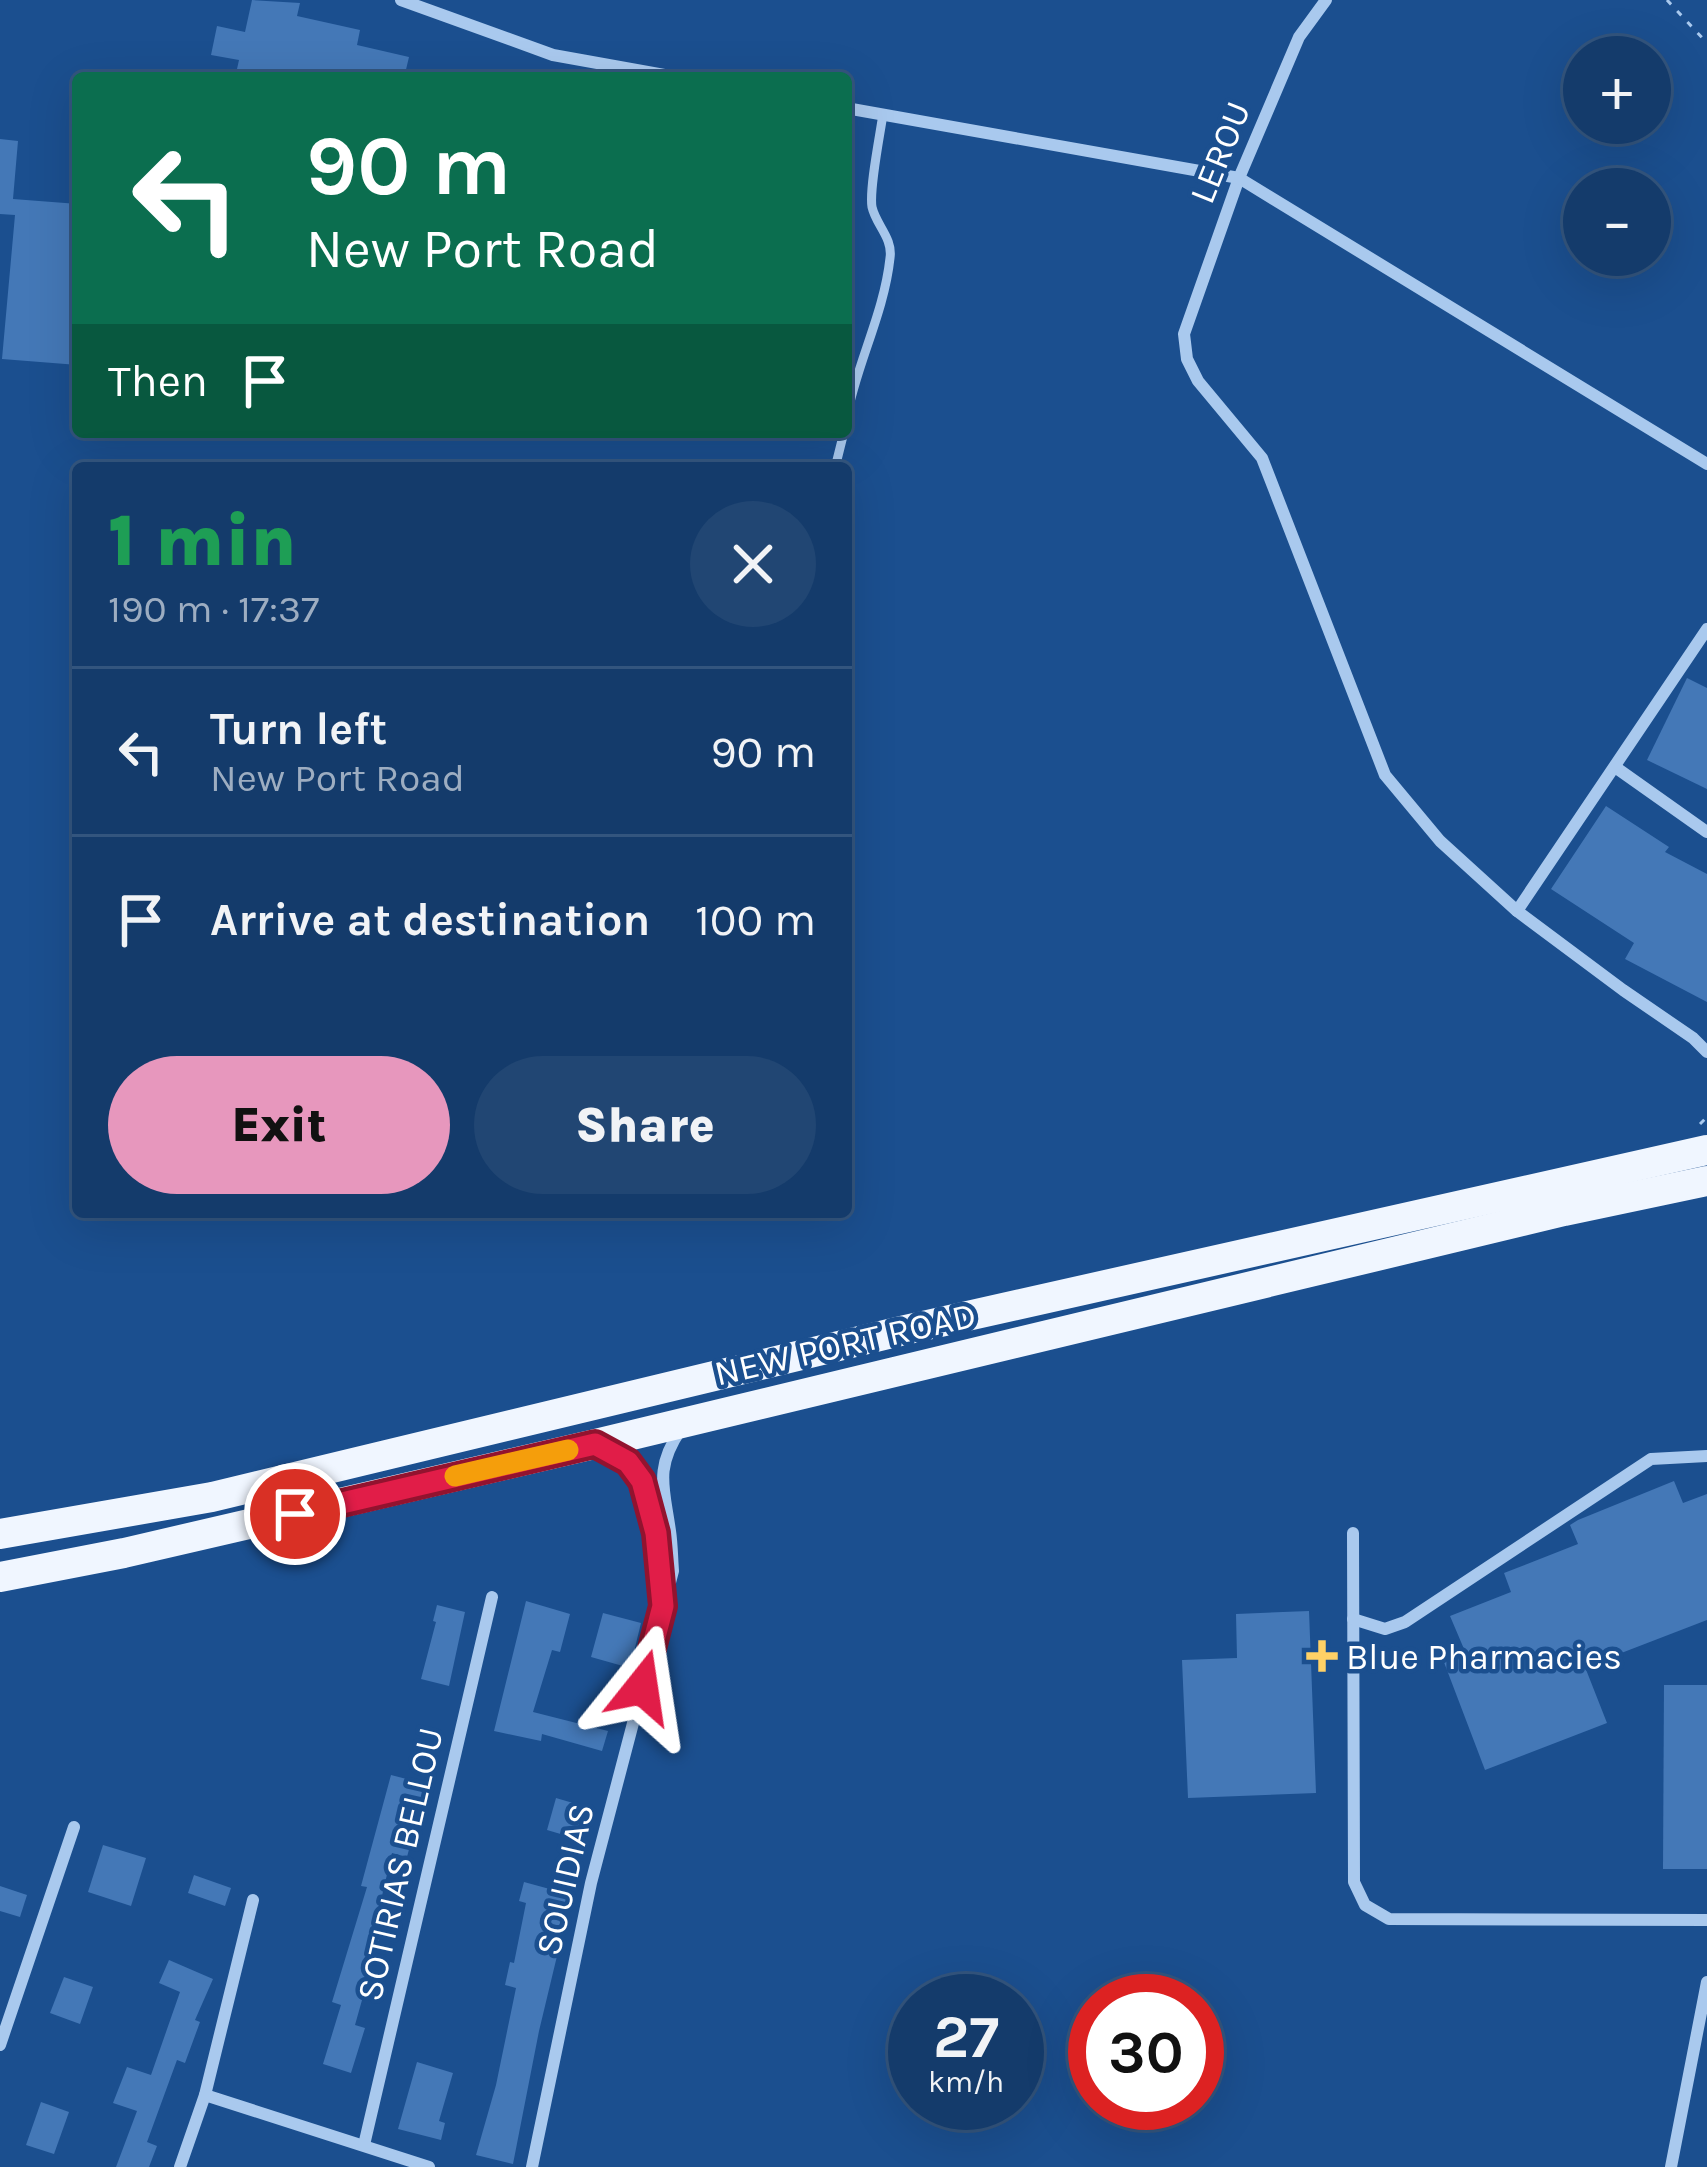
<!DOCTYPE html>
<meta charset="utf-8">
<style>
:root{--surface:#143b6b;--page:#214673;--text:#f1f3f6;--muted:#9dadc1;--line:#33557e;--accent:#e797bd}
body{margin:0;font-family:Karla,sans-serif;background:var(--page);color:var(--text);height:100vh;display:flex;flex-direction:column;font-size:45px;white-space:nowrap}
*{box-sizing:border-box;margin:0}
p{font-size:39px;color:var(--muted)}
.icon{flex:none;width:66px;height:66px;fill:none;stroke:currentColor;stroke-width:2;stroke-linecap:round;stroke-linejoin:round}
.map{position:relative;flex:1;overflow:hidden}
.panel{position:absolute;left:72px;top:462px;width:780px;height:756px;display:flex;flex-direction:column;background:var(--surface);border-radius:12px;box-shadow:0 12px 48px #0002,0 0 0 3px var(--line)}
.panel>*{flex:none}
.top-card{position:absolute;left:72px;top:72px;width:780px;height:366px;border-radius:12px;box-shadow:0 12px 48px #0002,0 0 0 3px var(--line);background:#0b6e4f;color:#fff;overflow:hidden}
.tools{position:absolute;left:1563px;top:36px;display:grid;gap:24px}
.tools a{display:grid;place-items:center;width:108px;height:108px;border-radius:50%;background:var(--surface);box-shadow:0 12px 48px #0002,0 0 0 3px var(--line);font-size:60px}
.speed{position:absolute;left:888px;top:1974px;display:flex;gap:24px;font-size:60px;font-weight:700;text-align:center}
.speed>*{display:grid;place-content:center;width:156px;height:156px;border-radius:50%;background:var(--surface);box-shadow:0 12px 48px #0002,0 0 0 3px var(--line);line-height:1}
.speed small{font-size:30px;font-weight:400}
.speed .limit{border:18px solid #d22;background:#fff;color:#111}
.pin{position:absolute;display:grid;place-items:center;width:102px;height:102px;color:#fff;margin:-51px;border:6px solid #fff;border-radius:50%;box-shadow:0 3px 12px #0007}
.me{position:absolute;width:132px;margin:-66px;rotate:15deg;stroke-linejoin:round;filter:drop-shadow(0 0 9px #0008)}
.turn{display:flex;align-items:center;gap:42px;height:252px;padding:0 36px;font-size:54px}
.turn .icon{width:156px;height:156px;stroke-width:2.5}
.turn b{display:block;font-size:84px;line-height:102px}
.then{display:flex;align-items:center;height:114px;padding:0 36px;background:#0003;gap:24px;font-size:45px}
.round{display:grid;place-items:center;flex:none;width:126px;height:126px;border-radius:63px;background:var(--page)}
.summary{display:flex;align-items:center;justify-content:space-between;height:204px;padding:0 36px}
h1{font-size:72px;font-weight:800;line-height:90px;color:#1e9e55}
.cta{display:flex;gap:24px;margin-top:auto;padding:24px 36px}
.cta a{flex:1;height:138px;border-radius:72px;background:var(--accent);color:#111;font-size:48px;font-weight:800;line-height:138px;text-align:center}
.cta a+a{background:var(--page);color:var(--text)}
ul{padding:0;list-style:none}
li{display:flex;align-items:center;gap:36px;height:168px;padding:0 36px;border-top:3px solid var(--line)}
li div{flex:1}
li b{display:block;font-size:45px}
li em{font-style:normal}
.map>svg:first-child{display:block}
.building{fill:#4478b7}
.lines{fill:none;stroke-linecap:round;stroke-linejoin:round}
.path{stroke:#a9c9ee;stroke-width:3;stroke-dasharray:6 9;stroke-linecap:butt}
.service{stroke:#a9c9ee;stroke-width:9}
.minor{stroke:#a9c9ee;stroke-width:12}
.primary{stroke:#f0f6ff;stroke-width:30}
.route-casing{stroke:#92132f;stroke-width:30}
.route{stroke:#e11d48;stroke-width:21}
.slow{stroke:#f59e0b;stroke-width:21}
.poi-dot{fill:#ffd166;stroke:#1b4f8f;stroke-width:4.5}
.labels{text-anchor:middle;stroke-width:9;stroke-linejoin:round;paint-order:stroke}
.street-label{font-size:36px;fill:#fff;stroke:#1b4f8f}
.poi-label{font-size:36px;fill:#fff;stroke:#1b4f8f;text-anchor:start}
</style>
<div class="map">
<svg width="1707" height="2167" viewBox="0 0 1707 2167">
<rect width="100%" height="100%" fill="#1b4f8f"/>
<!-- building -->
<g class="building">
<polygon points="252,0 300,3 297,16 360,30 357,45 409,57 404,78 235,78 239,60 211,55 217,26 245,32"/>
<polygon points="0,139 18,141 13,199 78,204 78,365 2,359 15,215 0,214"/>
<polygon points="1687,678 1707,688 1707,789 1647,760"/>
<polygon points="1606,806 1669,847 1665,852 1707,874 1707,1002 1625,959 1634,943 1551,889"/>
<polygon points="1674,1481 1683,1503 1707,1494 1707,1620 1585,1667 1607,1723 1485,1770 1442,1657 1464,1649 1450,1616 1511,1592 1504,1573 1578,1544 1570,1525 1578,1520"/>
<polygon points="526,1601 570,1614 560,1652 552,1650 533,1712 608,1731 602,1751 542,1734 541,1741 494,1731"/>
<polygon points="437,1605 465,1612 449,1686 421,1679 436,1622 433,1621"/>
<polygon points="1309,1611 1316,1793 1188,1798 1182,1660 1237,1658 1236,1614"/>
<polygon points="603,1613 641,1623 630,1668 591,1657"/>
<polygon points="1664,1685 1707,1685 1707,1869 1663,1869"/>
<polygon points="391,1775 426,1784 407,1857 392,1853 378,1913 393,1917 388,1938 380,1936 355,2025 365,2028 351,2073 323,2064 341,2005 332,2002 367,1887 361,1886"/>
<polygon points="556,1798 590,1808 581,1840 547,1830"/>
<polygon points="103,1845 146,1858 131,1906 88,1892"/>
<polygon points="194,1875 231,1888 225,1906 188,1893"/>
<polygon points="524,1882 568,1894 558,1930 563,1931 539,2031 513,2164 476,2155 496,2085 516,1988 505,1985 510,1962 514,1963 526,1903 519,1901"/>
<polygon points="0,1886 27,1895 20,1917 0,1911"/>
<polygon points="169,1960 213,1979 195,2020 200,2022 185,2063 177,2060 147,2142 157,2146 149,2167 116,2167 137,2111 113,2103 127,2067 151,2075 180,1992 159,1983"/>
<polygon points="64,1977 93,1987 80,2024 50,2013"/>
<polygon points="417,2062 453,2073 439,2121 445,2123 441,2140 398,2129"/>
<polygon points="41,2102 69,2112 54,2154 26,2145"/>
</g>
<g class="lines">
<!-- path -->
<g class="path">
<polyline points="1667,0 1707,43"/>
<polyline points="1700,1124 1707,1117"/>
</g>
<!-- service -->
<g class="service">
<path d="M846,420C856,365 884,314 890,258C893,238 876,225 872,207C869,189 880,135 883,114"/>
<polyline points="835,468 844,432"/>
</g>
<!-- minor -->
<g class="minor">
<polyline points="401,0 553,55 681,78"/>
<polyline points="1326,0 1299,37 1239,178 1184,334 1187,359 1198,381 1262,458 1385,775 1440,841 1517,911 1623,990 1693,1038 1707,1052"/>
<polyline points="846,108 1239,178 1707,464"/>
<polyline points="1615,767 1707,832"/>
<polyline points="1517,911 1707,629"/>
<path d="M604,1449C612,1453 622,1457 628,1463C660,1492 657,1560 662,1599"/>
<polyline points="1353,1533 1354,1882 1365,1905 1389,1919 1707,1920"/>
<polyline points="1353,1619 1385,1629 1405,1622 1651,1459 1707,1456"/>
<polyline points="0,2045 74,1827"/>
<polyline points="205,2095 429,2167"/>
<polyline points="364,2145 492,1597"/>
<polyline points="180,2167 205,2095 253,1900"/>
<path d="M532,2167L591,1883L673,1571C672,1558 672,1544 670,1531C664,1487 654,1469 681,1429"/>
<polyline points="1671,2167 1707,1982"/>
</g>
<!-- primary -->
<g class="primary">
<polyline points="0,1534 212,1497 905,1330 1707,1150"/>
<polyline points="0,1577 124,1553 595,1444 1564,1211 1707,1181"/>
</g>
</g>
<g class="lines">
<defs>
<polyline id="route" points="295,1514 595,1444 628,1462 642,1481 656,1533 663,1606 642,1687"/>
</defs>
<!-- route casing -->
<use href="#route" class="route-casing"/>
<!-- route -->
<use href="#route" class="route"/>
<!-- slow -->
<polyline class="slow" points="455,1476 568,1450"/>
</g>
<!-- markers -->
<path class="poi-dot" d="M1316 1638h12v12h12v12h-12v12h-12v-12h-12v-12h12z"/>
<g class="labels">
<!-- street labels -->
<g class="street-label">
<text transform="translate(1219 152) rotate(-68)" y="13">LEROU</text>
<text transform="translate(845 1343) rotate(-13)" y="13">NEW PORT ROAD</text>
<text transform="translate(399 1864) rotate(-77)" y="13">SOTIRIAS BELLOU</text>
<text transform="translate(564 1879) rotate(-77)" y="13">SOUIDIAS</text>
</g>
<!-- poi labels -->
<g class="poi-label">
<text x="1346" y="1669">Blue Pharmacies</text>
</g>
</g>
</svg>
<div class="tools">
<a>+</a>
<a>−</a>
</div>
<div class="speed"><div>27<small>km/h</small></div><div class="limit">30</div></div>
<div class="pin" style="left:295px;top:1514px;background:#d93025"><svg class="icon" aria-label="arrive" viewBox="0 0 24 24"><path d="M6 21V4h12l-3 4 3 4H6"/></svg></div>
<svg class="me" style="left:642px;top:1687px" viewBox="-20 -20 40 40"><path d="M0-17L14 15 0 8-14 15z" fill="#e11d48" stroke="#fff" stroke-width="4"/></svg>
<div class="top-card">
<div class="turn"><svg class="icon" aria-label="left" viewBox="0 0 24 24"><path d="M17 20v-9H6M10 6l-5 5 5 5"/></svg><div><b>90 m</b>New Port Road</div></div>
<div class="then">Then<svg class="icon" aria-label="arrive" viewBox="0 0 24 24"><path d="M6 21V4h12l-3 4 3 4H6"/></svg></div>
</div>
<section class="panel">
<div class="summary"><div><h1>1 min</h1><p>190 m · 17:37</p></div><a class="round"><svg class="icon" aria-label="close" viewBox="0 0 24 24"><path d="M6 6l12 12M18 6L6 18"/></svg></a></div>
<ul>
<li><svg class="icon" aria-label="left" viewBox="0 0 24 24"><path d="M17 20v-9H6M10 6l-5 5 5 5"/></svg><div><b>Turn left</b><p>New Port Road</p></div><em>90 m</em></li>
<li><svg class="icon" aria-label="arrive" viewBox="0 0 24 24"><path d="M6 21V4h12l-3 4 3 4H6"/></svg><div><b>Arrive at destination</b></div><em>100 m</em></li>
</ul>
<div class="cta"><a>Exit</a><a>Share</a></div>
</section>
</div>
